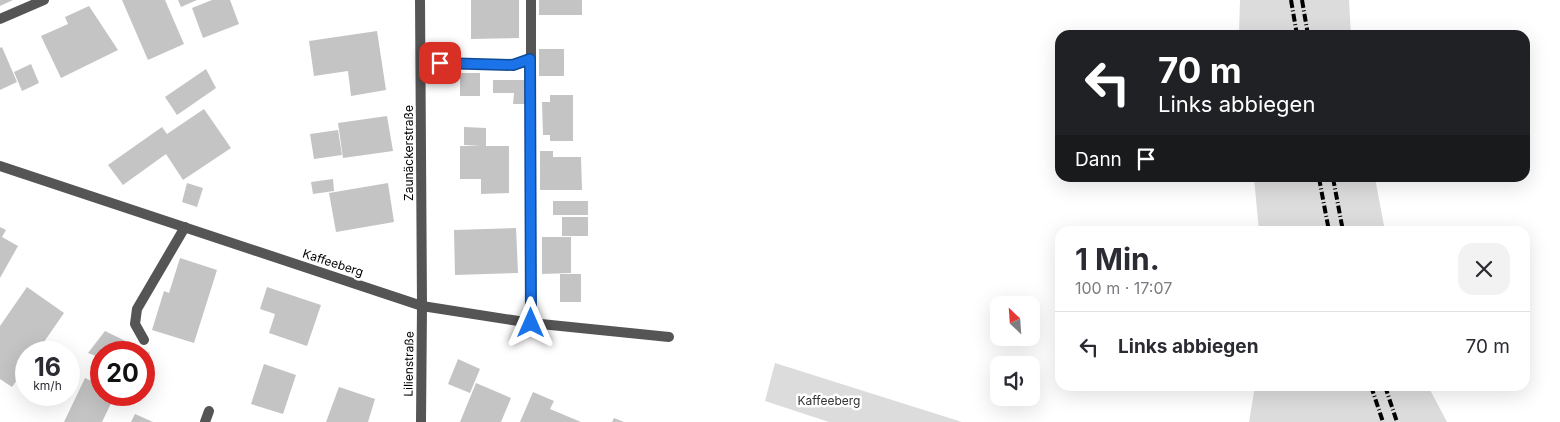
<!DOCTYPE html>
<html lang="de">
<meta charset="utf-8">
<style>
:root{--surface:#fff;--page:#f2f2f3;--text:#2b2b33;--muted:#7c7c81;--line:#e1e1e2}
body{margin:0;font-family:Inter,sans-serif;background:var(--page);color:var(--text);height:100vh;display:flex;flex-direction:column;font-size:19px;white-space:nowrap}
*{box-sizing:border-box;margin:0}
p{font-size:16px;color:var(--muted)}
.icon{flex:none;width:28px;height:28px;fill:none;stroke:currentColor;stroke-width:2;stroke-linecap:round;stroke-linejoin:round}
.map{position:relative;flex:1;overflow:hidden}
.drawer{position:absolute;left:1055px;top:226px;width:475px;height:165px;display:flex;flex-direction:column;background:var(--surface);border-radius:15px;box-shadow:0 5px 20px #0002}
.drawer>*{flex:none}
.guide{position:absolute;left:1055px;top:30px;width:475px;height:152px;border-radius:15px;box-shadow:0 5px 20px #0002;background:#202124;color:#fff;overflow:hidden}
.needle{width:32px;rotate:335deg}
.controls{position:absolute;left:990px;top:296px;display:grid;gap:10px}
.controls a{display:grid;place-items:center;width:50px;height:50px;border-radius:10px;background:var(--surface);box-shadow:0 5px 20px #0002;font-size:25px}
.speed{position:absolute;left:15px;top:341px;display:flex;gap:10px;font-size:25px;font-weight:700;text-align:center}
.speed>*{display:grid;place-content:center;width:65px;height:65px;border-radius:50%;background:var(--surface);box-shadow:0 5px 20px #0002;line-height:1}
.speed small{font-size:12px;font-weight:400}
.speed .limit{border:8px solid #d22;background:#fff;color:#111}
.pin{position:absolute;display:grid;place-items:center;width:42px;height:42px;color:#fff;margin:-21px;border-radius:10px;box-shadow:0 2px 8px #0006}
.me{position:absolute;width:55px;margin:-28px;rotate:0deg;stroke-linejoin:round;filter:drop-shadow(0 0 4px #0008)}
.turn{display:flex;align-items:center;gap:18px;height:105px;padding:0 20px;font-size:22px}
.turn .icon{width:65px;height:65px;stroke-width:2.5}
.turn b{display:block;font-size:35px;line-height:42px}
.then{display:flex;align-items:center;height:48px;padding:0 20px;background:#0003;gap:10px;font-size:19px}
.round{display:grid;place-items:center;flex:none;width:52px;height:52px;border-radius:15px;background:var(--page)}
.overview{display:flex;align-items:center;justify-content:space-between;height:85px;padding:0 20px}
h1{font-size:30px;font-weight:700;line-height:38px}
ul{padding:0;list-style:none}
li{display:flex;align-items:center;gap:15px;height:70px;padding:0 20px;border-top:1px solid var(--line)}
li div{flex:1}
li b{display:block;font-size:19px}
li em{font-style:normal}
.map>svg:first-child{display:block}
.green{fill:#dcdcdc}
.building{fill:#c4c4c4}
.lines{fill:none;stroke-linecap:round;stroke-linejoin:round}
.lane{stroke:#555;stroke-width:10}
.street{stroke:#555;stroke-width:10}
.rail{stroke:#000;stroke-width:4;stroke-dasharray:8 2.5 1 2.5;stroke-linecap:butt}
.route-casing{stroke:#114b97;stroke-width:12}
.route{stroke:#1a73e8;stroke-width:9}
.labels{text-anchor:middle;stroke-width:5;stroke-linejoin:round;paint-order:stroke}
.street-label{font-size:12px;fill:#000;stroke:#fff}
.park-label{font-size:12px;fill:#333;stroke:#fff}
</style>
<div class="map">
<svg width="1560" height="422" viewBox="0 0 1560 422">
<rect width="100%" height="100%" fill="#fff"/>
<!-- green -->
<g class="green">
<polygon points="1240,0 1349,0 1351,35 1239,35"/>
<polygon points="1254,178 1375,178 1385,231 1259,231"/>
<polygon points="775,363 962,422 829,422 765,401"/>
<polygon points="1255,386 1428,386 1447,422 1249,422"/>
</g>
<!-- building -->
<g class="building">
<polygon points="0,0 13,0 0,6"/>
<polygon points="122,0 165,0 184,44 148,60"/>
<polygon points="178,0 197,0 181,7"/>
<polygon points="212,0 230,0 239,24 203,38 192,8"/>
<polygon points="471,0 519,0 519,38 471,39"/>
<rect x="539" y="0" width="43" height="15"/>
<polygon points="89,6 118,50 61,78 41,36 68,24 65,17"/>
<polygon points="377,31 386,90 351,96 348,71 314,76 309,41"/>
<polygon points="2,47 17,82 0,90 0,48"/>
<rect x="539" y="49" width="25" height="27"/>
<polygon points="31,64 39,83 22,91 14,72"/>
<polygon points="206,69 216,88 177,115 165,97"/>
<rect x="460" y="73" width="20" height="23"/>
<polygon points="493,80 525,80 525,104 513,104 514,93 493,93"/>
<polygon points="550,95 573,95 573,141 550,141 550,135 543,135 542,102 550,102"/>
<polygon points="204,109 231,148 183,180 166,154 123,185 108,165 162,127 167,134"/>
<polygon points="387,116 393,151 343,158 338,123"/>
<polygon points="464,127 486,128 486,146 509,146 509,193 481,194 481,179 460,179 460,146 481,146 464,145"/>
<polygon points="338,130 342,155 314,159 310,134"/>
<polygon points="540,151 553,151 553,157 581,157 582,190 540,190"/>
<polygon points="333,179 334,191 313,194 311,182"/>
<polygon points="187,183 203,188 197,207 182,202"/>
<polygon points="388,183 394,222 336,232 329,193"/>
<rect x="553" y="201" width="35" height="14"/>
<rect x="562" y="217" width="26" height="19"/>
<polygon points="0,227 6,230 2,237 18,246 0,278"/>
<polygon points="516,228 518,273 455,275 454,230"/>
<polygon points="542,237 571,237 571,273 542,274"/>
<polygon points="180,258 217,270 194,343 152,330 164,291 169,293"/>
<rect x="560" y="274" width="21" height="28"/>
<polygon points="27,287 64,313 37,352 26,352 26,367 12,387 0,379 0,326"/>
<polygon points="267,287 321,305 307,346 269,333 275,314 260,309"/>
<polygon points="105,331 150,353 144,366 144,352 101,352 101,358 88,353"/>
<polygon points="458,359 480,369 470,393 448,384"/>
<polygon points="264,364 296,375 283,414 251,404"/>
<polygon points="85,378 101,386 101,395 115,395 102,422 64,422"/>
<polygon points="476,383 511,398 501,422 460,422"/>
<polygon points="339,387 375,399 368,422 326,422"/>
<polygon points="533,392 554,401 550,409 581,422 520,422"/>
<polygon points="135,414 153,422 131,422"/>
<polygon points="614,418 624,422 612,422"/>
</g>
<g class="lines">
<!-- lane -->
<g class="lane">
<polyline points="422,62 513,65 530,59"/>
<polyline points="531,323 531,0"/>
<polyline points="144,340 135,324 137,309 185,227"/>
</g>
<!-- street -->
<g class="street">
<polyline points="420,0 422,306 421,422"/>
<polyline points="0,19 44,0"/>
<polyline points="0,166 422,306 531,323 669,337"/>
<polyline points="205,422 209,411"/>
</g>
<!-- rail -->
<g class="rail">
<polyline points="1291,0 1297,35"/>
<polyline points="1302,0 1308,35"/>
<polyline points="1319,178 1329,231"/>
<polyline points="1333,178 1343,231"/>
<polyline points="1371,386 1383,422"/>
<polyline points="1385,386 1397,422"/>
</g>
</g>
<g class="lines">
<defs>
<polyline id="route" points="440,63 513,65 530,59 531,323"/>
</defs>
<!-- route casing -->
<use href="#route" class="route-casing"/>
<!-- route -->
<use href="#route" class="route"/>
</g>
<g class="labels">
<!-- street labels -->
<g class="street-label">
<text transform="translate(409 153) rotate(-90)" y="4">Zaunäckerstraße</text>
<text transform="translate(333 263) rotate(18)" y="4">Kaffeeberg</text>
<text transform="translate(409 364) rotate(-89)" y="4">Lilienstraße</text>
</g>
<!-- park labels -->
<g class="park-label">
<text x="829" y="405">Kaffeeberg</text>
</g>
</g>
</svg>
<div class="controls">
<a><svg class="needle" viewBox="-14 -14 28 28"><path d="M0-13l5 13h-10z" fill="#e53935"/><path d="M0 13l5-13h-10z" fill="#7c7c81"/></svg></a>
<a><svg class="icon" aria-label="sound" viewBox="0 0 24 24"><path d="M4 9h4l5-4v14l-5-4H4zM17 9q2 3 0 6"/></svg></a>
</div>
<div class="speed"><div>16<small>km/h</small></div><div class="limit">20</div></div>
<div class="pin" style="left:440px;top:63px;background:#d93025"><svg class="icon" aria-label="arrive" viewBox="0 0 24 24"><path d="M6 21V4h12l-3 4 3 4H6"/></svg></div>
<svg class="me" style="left:531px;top:323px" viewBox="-20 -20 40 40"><path d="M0-17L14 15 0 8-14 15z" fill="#1a73e8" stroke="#fff" stroke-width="4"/></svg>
<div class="guide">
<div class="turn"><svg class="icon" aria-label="left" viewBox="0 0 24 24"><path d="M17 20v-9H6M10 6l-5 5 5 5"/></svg><div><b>70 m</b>Links abbiegen</div></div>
<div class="then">Dann<svg class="icon" aria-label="arrive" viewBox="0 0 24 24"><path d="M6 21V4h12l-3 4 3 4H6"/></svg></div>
</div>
<section class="drawer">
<div class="overview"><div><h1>1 Min.</h1><p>100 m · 17:07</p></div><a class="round"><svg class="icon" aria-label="close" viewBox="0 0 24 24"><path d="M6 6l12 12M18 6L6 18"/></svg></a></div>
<ul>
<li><svg class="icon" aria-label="left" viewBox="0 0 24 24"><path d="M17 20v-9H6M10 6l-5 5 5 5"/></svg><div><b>Links abbiegen</b></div><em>70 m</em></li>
</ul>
</section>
</div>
